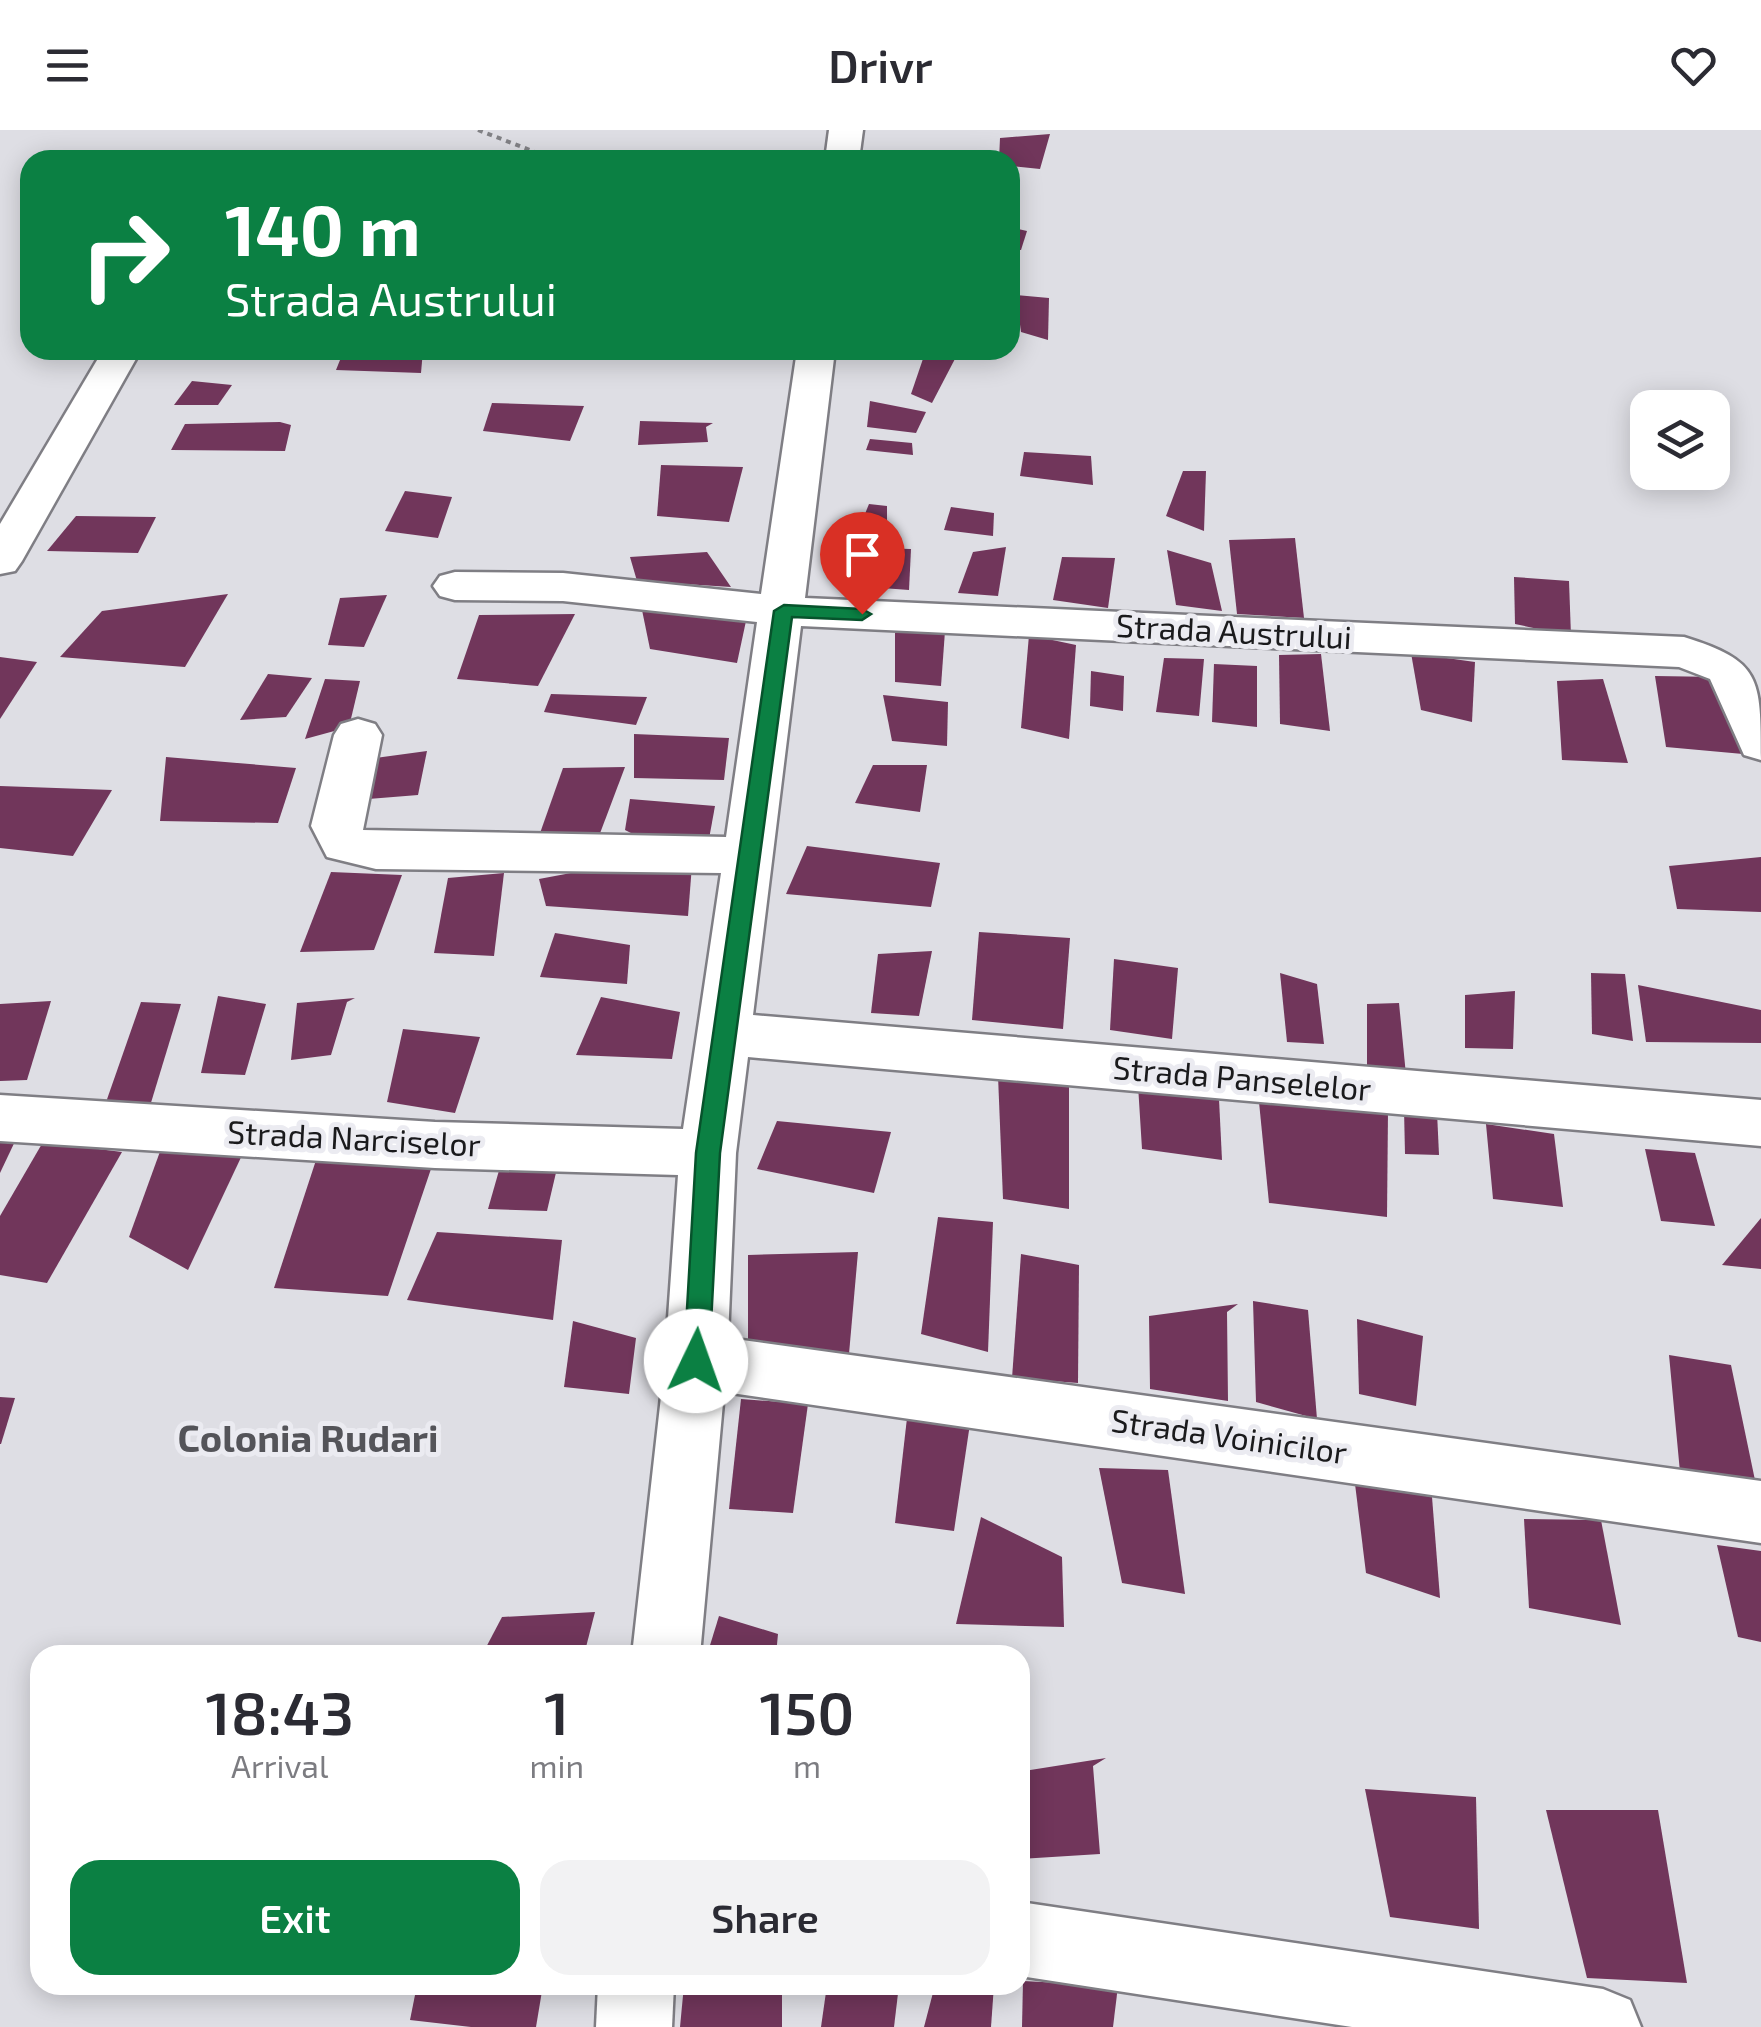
<!DOCTYPE html>
<style>
:root{--surface:#fff;--page:#f2f2f3;--text:#2b2b33;--muted:#7c7c81;--accent:#0b8043}
body{margin:0;font-family:"Exo 2",sans-serif;background:var(--page);color:var(--text);height:100vh;display:flex;flex-direction:column;font-size:38px;white-space:nowrap}
*{box-sizing:border-box;margin:0}
p{font-size:32px;color:var(--muted)}
.icon{flex:none;width:55px;height:55px;fill:none;stroke:currentColor;stroke-width:2;stroke-linecap:round;stroke-linejoin:round}
.map{position:relative;flex:1;overflow:hidden}
.side{position:absolute;left:30px;top:1515px;width:1000px;height:350px;display:flex;flex-direction:column;background:var(--surface);border-radius:30px;box-shadow:0 5px 25px #0003}
.side>*{flex:none}
.guide{position:absolute;left:20px;top:20px;width:1000px;height:210px;border-radius:30px;box-shadow:0 5px 25px #0003;background:#0b8043;color:#fff;overflow:hidden}
.tools{position:absolute;left:1630px;top:260px;display:grid;gap:20px}
.tools a{display:grid;place-items:center;width:100px;height:100px;border-radius:20px;background:var(--surface);box-shadow:0 5px 25px #0003;font-size:50px}
.pin{position:absolute;display:grid;place-items:center;width:85px;height:85px;color:#fff;margin:-102px -42px;border-radius:50% 50% 50% 0;rotate:-45deg;box-shadow:0 0 10px #0007}
.pin .icon{rotate:45deg}
.me{position:absolute;width:110px;margin:-55px;rotate:3deg;stroke-linejoin:round;filter:drop-shadow(0 0 8px #0008)}
.turn{display:flex;align-items:center;gap:35px;height:210px;padding:0 40px;font-size:45px}
.turn .icon{width:130px;height:130px;stroke-width:2.5}
.turn b{display:block;font-size:70px;line-height:85px}
.eta{display:flex;justify-content:space-evenly;align-items:center;height:170px;text-align:center}
.eta b{font-size:60px;font-weight:600;line-height:70px}
.action{display:flex;gap:20px;margin-top:auto;padding:20px 40px}
.action a{flex:1;height:115px;border-radius:30px;background:var(--accent);color:#fff;font-size:40px;font-weight:600;line-height:115px;text-align:center}
.action a+a{background:var(--page);color:var(--text)}
header{display:flex;justify-content:space-between;align-items:center;height:130px;padding:0 40px;background:var(--surface);font-size:45px;font-weight:600}
.map>svg:first-child{display:block}
.building{fill:#71365b}
.lines{fill:none;stroke-linecap:round;stroke-linejoin:round}
.minor-casing{stroke:#7f7e84;stroke-width:5}
.path{stroke:#828286;stroke-width:4;stroke-dasharray:5 5;stroke-linecap:butt}
.minor{fill:#fff;fill-rule:evenodd}
.route{fill:#0b8043;stroke:#07532c;stroke-width:2.5}
.labels{text-anchor:middle;stroke-width:10;stroke-linejoin:round;paint-order:stroke}
.street-label{font-size:32px;fill:#1a1a1c;stroke:#ebebf1}
.quarter-label{font-size:38px;font-weight:bold;fill:#545459;stroke:#ebebf1}
</style>
<header><svg class="icon" aria-label="menu" viewBox="0 0 24 24"><path d="M4 6h16M4 12h16M4 18h16"/></svg>Drivr<svg class="icon" aria-label="heart" viewBox="0 0 24 24"><path d="M12 20l-8-8c-3-5 5-10 8-4 3-6 11-1 8 4z"/></svg></header>
<div class="map">
<svg width="1761" height="1897" viewBox="0 0 1761 1897">
<rect width="100%" height="100%" fill="#dedee4"/>
<!-- building -->
<g class="building">
<polygon points="1050,4 1040,39 1010,36 1010,30 999,30 1000,8"/>
<polygon points="1010,97 1027,101 1021,120 1010,119"/>
<polygon points="1016,165 1049,168 1048,210 1021,202"/>
<polygon points="344,220 423,220 421,243 336,240"/>
<polygon points="926,220 957,225 932,273 911,264"/>
<polygon points="192,251 232,255 218,275 174,275"/>
<polygon points="870,271 926,282 916,303 867,297"/>
<polygon points="492,273 584,276 570,311 483,301"/>
<polygon points="640,291 713,293 706,297 708,312 638,315"/>
<polygon points="280,292 291,295 285,321 171,320 185,294"/>
<polygon points="870,309 912,313 913,325 866,320"/>
<polygon points="1024,322 1091,326 1093,355 1020,346"/>
<polygon points="661,335 743,337 729,392 657,386"/>
<polygon points="1183,341 1206,341 1204,401 1166,386"/>
<polygon points="405,361 452,367 438,408 385,401"/>
<polygon points="869,374 887,376 887,403 858,401"/>
<polygon points="951,377 994,383 993,406 944,400"/>
<polygon points="76,386 156,387 138,423 47,421"/>
<polygon points="1295,408 1304,488 1237,484 1229,410"/>
<polygon points="1006,417 998,466 958,463 973,422"/>
<polygon points="873,418 911,419 909,460 855,456"/>
<polygon points="1167,420 1211,433 1222,481 1176,475"/>
<polygon points="707,422 731,457 637,451 630,427"/>
<polygon points="1062,427 1115,428 1108,478 1053,470"/>
<polygon points="1514,447 1569,451 1571,506 1515,494"/>
<polygon points="228,464 185,537 60,527 102,481"/>
<polygon points="387,465 364,517 328,515 340,468"/>
<polygon points="642,480 746,491 737,533 650,519"/>
<polygon points="575,484 538,556 457,549 479,485"/>
<polygon points="945,501 941,556 895,552 895,503"/>
<polygon points="1029,505 1076,515 1069,609 1021,598"/>
<polygon points="1411,523 1475,532 1472,592 1421,580"/>
<polygon points="1321,524 1330,601 1280,594 1279,525"/>
<polygon points="0,527 37,532 0,589"/>
<polygon points="1164,528 1204,529 1199,586 1156,582"/>
<polygon points="1214,534 1257,536 1257,597 1212,592"/>
<polygon points="1091,541 1124,546 1123,581 1090,576"/>
<polygon points="268,544 312,548 286,587 240,590"/>
<polygon points="1655,546 1719,547 1743,624 1666,617"/>
<polygon points="325,549 360,551 349,597 305,609"/>
<polygon points="1603,549 1628,633 1562,630 1557,551"/>
<polygon points="551,564 647,567 636,595 544,582"/>
<polygon points="883,565 948,572 947,616 892,611"/>
<polygon points="634,604 729,608 724,650 634,648"/>
<polygon points="427,621 418,665 356,670 368,629"/>
<polygon points="166,627 296,638 278,693 160,691"/>
<polygon points="873,635 927,635 920,682 855,673"/>
<polygon points="625,637 599,706 539,706 563,638"/>
<polygon points="0,656 112,660 73,726 0,718"/>
<polygon points="630,669 715,676 709,709 672,724 625,700"/>
<polygon points="807,716 940,733 931,777 786,764"/>
<polygon points="672,724 692,735 688,786 546,776 539,749"/>
<polygon points="1761,727 1761,782 1677,779 1669,736"/>
<polygon points="331,742 402,745 374,820 300,822"/>
<polygon points="504,743 494,826 434,823 448,748"/>
<polygon points="979,802 1070,808 1063,899 972,890"/>
<polygon points="555,803 630,815 627,854 540,847"/>
<polygon points="932,821 919,886 871,883 878,824"/>
<polygon points="1114,829 1178,838 1172,909 1110,900"/>
<polygon points="1280,843 1317,854 1324,914 1287,912"/>
<polygon points="1591,843 1625,844 1633,911 1592,904"/>
<polygon points="1638,855 1761,880 1761,913 1646,912"/>
<polygon points="1515,861 1513,919 1465,918 1465,865"/>
<polygon points="218,866 266,874 245,945 201,943"/>
<polygon points="601,867 680,882 672,929 576,925"/>
<polygon points="355,868 347,872 331,925 291,930 297,873"/>
<polygon points="51,871 27,950 0,951 0,874"/>
<polygon points="141,872 181,874 150,976 105,975"/>
<polygon points="1399,873 1406,945 1367,940 1367,874"/>
<polygon points="403,899 480,907 455,983 387,972"/>
<polygon points="998,946 1069,953 1069,1079 1003,1069"/>
<polygon points="1138,955 1219,969 1222,1030 1142,1019"/>
<polygon points="1259,972 1388,981 1387,1087 1269,1073"/>
<polygon points="1404,979 1437,982 1439,1025 1405,1024"/>
<polygon points="777,991 891,1002 874,1063 757,1039"/>
<polygon points="1486,994 1554,1004 1563,1077 1493,1069"/>
<polygon points="18,1005 0,1043 0,1010"/>
<polygon points="166,1005 244,1021 188,1140 129,1107"/>
<polygon points="43,1012 122,1022 47,1153 0,1145 0,1086"/>
<polygon points="320,1018 433,1033 388,1166 274,1158"/>
<polygon points="1645,1019 1695,1023 1715,1096 1661,1091"/>
<polygon points="558,1034 547,1081 488,1079 500,1037"/>
<polygon points="938,1087 993,1092 988,1222 921,1204"/>
<polygon points="1761,1088 1761,1139 1722,1135"/>
<polygon points="437,1102 562,1110 553,1190 407,1170"/>
<polygon points="858,1122 849,1224 748,1210 748,1125"/>
<polygon points="1021,1124 1079,1135 1078,1253 1012,1248"/>
<polygon points="1253,1171 1308,1180 1317,1289 1256,1272"/>
<polygon points="1238,1174 1227,1182 1228,1271 1150,1259 1149,1186"/>
<polygon points="1357,1189 1423,1206 1416,1276 1359,1264"/>
<polygon points="573,1191 636,1208 629,1264 564,1257"/>
<polygon points="1669,1225 1731,1235 1756,1355 1680,1342"/>
<polygon points="0,1267 15,1268 1,1314 0,1314"/>
<polygon points="741,1269 808,1274 793,1383 729,1379"/>
<polygon points="971,1287 954,1401 895,1393 907,1288"/>
<polygon points="1099,1338 1168,1340 1185,1464 1122,1453"/>
<polygon points="1355,1354 1432,1367 1440,1468 1366,1443"/>
<polygon points="981,1387 1062,1427 1064,1497 956,1494"/>
<polygon points="1524,1389 1601,1390 1621,1495 1529,1478"/>
<polygon points="1717,1415 1761,1421 1761,1512 1738,1507"/>
<polygon points="595,1482 584,1525 482,1525 502,1487"/>
<polygon points="719,1486 778,1504 776,1525 707,1525"/>
<polygon points="1106,1628 1093,1636 1100,1724 1020,1729 1024,1641"/>
<polygon points="1365,1659 1476,1667 1479,1799 1390,1787"/>
<polygon points="1546,1680 1658,1680 1687,1853 1587,1848"/>
<polygon points="1023,1851 1118,1856 1113,1897 1022,1897"/>
<polygon points="417,1855 543,1855 536,1897 471,1897 410,1890"/>
<polygon points="684,1855 782,1855 782,1897 680,1897"/>
<polygon points="827,1855 899,1855 894,1897 821,1897"/>
<polygon points="935,1855 994,1855 991,1897 924,1897"/>
</g>
<g class="lines">
<defs>
<g id="minor">
<polygon points="829,0 863,0 859,30 825,30"/>
<polygon points="103,220 141,220 22,431 15,441 0,444 0,394"/>
<path d="M797,220H835L805,468L1684,507C1761,531 1761,547 1761,630L1744,625L1710,549L1679,537L801,496L753,885L1761,970V1016L748,927L736,1023L728,1208L1761,1351V1413L724,1262L700,1525H632L665,1231L678,1045L435,1038L0,1011V965L435,992L683,999L721,743L376,739L327,727L311,696L334,605L341,594L358,589L375,594L382,605L363,700L726,707L757,492L563,471L455,470L440,466L433,456L440,446L455,442L563,443L761,464Z"/>
<polygon points="1020,1772 1603,1859 1630,1870 1641,1897 1352,1897 1020,1846"/>
<polygon points="598,1855 674,1855 672,1897 596,1897"/>
</g>
</defs>
<!-- minor casing -->
<use href="#minor" class="minor-casing"/>
<!-- path -->
<polyline class="path" points="478,0 556,30"/>
<!-- minor -->
<use href="#minor" class="minor"/>
</g>
<!-- route -->
<polygon class="route" points="784,475 862,479 871,484 862,490 792,487 720,1023 709,1231 705,1239 696,1242 687,1239 684,1231 696,1023 774,481"/>
<g class="labels">
<!-- street labels -->
<g class="street-label">
<text transform="translate(1234 502) rotate(3)" y="11">Strada Austrului</text>
<text transform="translate(1242 949) rotate(5)" y="11">Strada Panselelor</text>
<text transform="translate(354 1009) rotate(3)" y="11">Strada Narciselor</text>
<text transform="translate(1229 1307) rotate(8)" y="11">Strada Voinicilor</text>
</g>
<!-- quarter labels -->
<g class="quarter-label">
<text x="308" y="1322">Colonia Rudari</text>
</g>
</g>
</svg>
<div class="tools">
<a><svg class="icon" aria-label="layers" viewBox="0 0 24 24"><path d="M12 4l9 5-9 5-9-5zM3 14l9 5 9-5"/></svg></a>
</div>
<div class="pin" style="left:862px;top:484px;background:#d93025"><svg class="icon" aria-label="arrive" viewBox="0 0 24 24"><path d="M6 21V4h12l-3 4 3 4H6"/></svg></div>
<svg class="me" style="left:696px;top:1231px" viewBox="-20 -20 40 40"><circle r="19" fill="#fff"/><path d="M0-13L10 11 0 6-10 11z" fill="#0b8043"/></svg>
<div class="guide">
<div class="turn"><svg class="icon" aria-label="right" viewBox="0 0 24 24"><path d="M7 20v-9h11M14 6l5 5-5 5"/></svg><div><b>140 m</b>Strada Austrului</div></div>
</div>
<section class="side">
<div class="eta">
<div><b>18:43</b><p>Arrival</p></div>
<div><b>1</b><p>min</p></div>
<div><b>150</b><p>m</p></div>
</div>
<div class="action"><a>Exit</a><a>Share</a></div>
</section>
</div>
